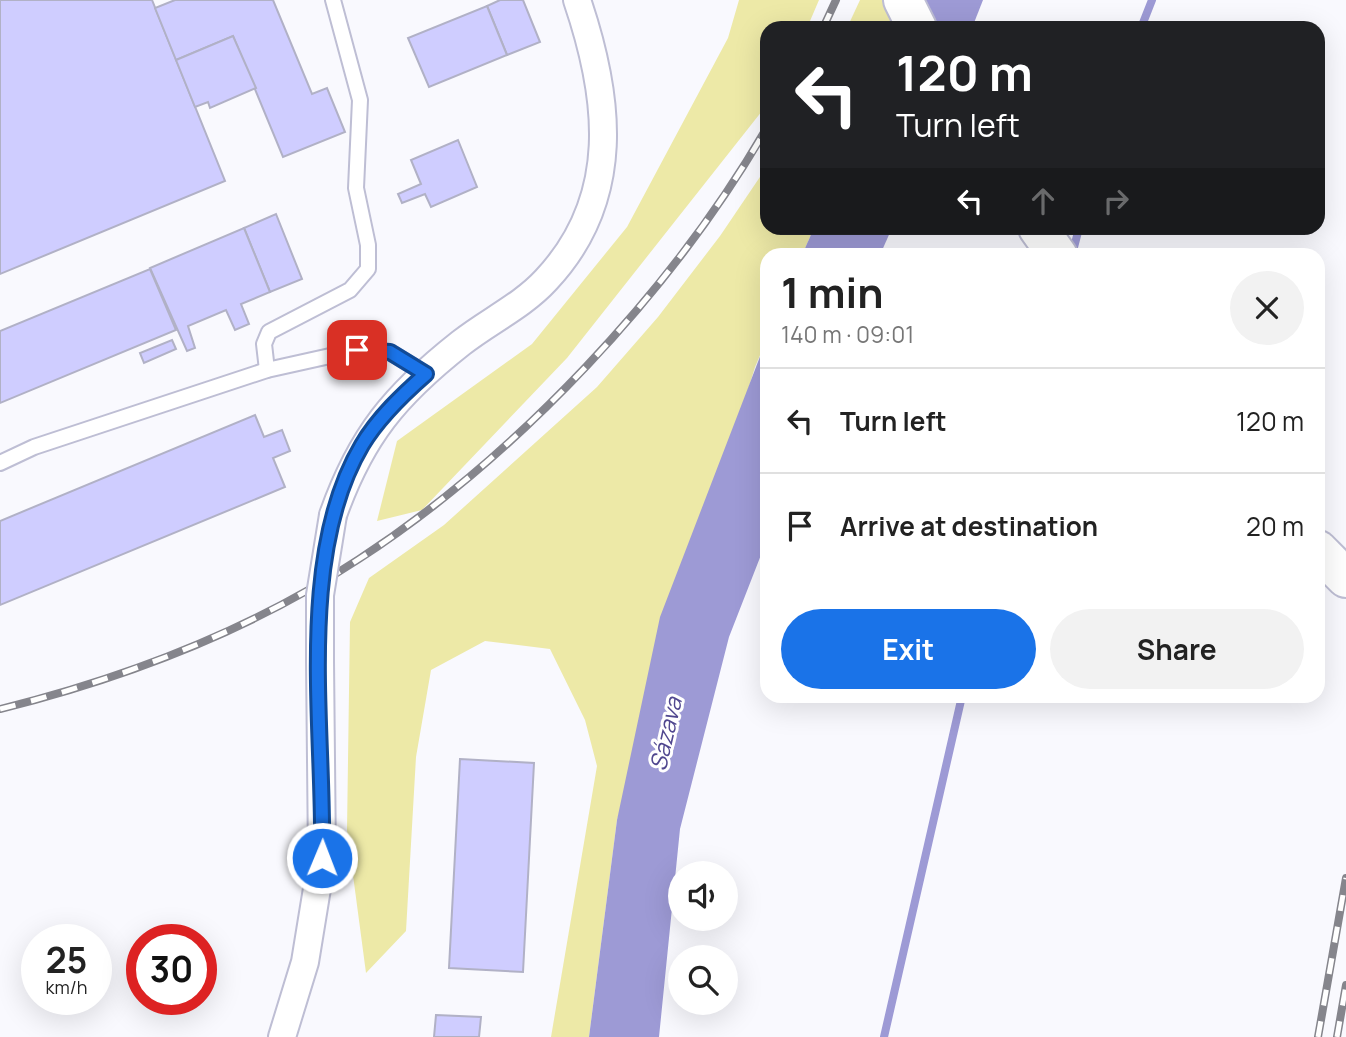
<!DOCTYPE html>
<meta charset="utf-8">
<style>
:root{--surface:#fff;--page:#f2f2f2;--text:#222;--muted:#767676;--line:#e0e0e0;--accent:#1a73e8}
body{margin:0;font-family:Manrope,sans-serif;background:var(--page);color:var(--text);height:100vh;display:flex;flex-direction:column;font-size:26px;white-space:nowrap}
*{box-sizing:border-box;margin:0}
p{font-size:23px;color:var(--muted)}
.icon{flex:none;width:38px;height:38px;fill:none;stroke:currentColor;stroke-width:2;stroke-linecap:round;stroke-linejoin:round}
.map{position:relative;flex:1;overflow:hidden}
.panel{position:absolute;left:760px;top:248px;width:565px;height:455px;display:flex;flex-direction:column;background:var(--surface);border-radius:21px;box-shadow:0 7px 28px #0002}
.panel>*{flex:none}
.banner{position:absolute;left:760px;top:21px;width:565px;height:214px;border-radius:21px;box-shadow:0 7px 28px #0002;background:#202124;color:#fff;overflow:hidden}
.controls{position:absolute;left:668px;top:861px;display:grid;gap:14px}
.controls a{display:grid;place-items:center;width:70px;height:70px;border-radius:50%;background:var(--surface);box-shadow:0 7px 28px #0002;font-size:35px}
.speed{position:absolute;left:21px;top:924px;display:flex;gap:14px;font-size:35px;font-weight:700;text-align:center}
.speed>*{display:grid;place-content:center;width:91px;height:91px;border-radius:50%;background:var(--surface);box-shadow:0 7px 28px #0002;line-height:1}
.speed small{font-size:18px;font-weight:400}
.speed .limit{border:10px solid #d22;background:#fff;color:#111}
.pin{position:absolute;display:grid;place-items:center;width:60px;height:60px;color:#fff;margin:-30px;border-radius:14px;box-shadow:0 4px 10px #0006}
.me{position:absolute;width:77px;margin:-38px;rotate:1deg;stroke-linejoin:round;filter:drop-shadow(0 0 5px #0008)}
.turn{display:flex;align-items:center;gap:24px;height:147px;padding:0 21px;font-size:32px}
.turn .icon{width:91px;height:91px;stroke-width:2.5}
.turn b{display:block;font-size:49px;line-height:60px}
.lanes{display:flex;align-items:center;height:66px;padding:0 21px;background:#0003;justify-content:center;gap:35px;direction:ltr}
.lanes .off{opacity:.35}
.round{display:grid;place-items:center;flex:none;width:74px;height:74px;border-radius:37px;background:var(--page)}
.summary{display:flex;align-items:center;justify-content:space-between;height:119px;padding:0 21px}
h1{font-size:42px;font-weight:700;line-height:52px}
.button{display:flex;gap:14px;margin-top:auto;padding:14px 21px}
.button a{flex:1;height:80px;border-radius:42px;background:var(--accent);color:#fff;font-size:28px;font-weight:700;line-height:80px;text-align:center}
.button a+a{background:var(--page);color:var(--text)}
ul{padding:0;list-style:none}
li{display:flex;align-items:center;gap:21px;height:105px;padding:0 21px;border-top:2px solid var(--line)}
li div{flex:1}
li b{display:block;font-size:26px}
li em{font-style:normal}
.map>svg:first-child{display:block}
.green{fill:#ede9a7}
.water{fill:#9d9ad5}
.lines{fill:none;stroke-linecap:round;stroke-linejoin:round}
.stream{stroke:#9d9ad5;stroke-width:8}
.building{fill:#cfcdff;stroke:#b1b1c6;stroke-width:2}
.service-casing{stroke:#bebed4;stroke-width:18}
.minor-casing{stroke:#bebed4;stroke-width:30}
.primary-casing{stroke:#bebed4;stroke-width:42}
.service{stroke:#fff;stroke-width:14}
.minor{stroke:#fff;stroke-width:26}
.primary{stroke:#fff;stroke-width:38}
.rail-casing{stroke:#85858c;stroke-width:8}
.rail{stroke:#fff;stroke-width:5;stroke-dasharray:16;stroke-linecap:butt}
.minor-bridge-casing{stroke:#bebed4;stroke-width:30;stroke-linecap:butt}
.minor-bridge{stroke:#fff;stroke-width:26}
.route-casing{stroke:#114b97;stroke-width:18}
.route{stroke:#1a73e8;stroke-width:12}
.labels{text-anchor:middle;stroke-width:6;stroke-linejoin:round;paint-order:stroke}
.water-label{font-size:23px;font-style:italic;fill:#50478f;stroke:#fff}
</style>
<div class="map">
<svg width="1346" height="1037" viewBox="0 0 1346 1037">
<rect width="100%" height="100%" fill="#f9f9fe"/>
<!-- green -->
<g class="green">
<polygon points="739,0 819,0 807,28 766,28 766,106 567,358 422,510 377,521 397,441 532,344 627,227 728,38"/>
<polygon points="860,0 910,0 898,28 847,28"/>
<polygon points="766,168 766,228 814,228 802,255 766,256 766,341 755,367 617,820 589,1037 551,1037 597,766 585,720 550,649 485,641 431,670 416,757 406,931 366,973 347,830 350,622 369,578 444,525 597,387 658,317 720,236"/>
</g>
<!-- water -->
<g class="water">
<polygon points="910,0 983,0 972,28 898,28"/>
<polygon points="814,228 892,228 880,255 802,255"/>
<polygon points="766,341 766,542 729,637 680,829 659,1037 589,1037 617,820 660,617"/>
</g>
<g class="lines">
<!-- stream -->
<g class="stream">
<polyline points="1141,28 1152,0"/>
<polyline points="1072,255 1079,228"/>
<polyline points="884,1037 962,696"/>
</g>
</g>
<!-- building -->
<g class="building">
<polygon points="0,0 152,0 225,181 0,274"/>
<polygon points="175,0 273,0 312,94 327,88 345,132 283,157 233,36 176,60 155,8"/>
<polygon points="500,0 523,0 540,42 507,55 487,6"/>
<polygon points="487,6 507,55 429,87 408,38"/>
<polygon points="233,36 256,88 210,108 208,102 195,107 176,60"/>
<polygon points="458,140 477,187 431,207 425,194 402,203 398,194 421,184 411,160"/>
<polygon points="276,214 302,279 270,292 244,228"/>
<polygon points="244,228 270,292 241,304 249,324 235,330 226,310 188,326 195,348 187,351 150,268"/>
<polygon points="150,269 176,330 0,403 0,331"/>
<polygon points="172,340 176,349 144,363 140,353"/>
<polygon points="255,415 264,437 282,430 290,451 273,458 285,487 0,605 0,521"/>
<polygon points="460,759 534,763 523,972 449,968"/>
<polygon points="436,1015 481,1017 479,1037 434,1037"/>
</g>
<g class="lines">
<defs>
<g id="service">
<polyline points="267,370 264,344 269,332 350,290 368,269 368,245 356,188 360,100 333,0"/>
<polyline points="0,463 34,447 267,370 357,350 390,352 426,374"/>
</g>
<g id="minor">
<path d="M333,515C361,436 395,395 461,343C489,321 522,306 546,280C623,198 610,97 577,0"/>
<polyline points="282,1037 305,962 322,858 320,661"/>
</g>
<g id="primary">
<polyline points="903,0 917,28"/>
<polyline points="1038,228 1058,256"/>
<polyline points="1318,550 1346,578"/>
</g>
</defs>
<!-- service casing -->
<use href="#service" class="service-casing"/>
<!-- minor casing -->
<use href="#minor" class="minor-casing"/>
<!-- primary casing -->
<use href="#primary" class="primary-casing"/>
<!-- service -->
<use href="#service" class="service"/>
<!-- minor -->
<use href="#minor" class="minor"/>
<!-- primary -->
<use href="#primary" class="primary"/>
<defs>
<g id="rail">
<polyline points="823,28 836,0"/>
<path d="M0,709C125,678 251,630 359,559C516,457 672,291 766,129"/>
<polyline points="1318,1037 1346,878"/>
<polyline points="1337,1037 1346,985"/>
</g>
</defs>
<!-- rail casing -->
<use href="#rail" class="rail-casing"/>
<!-- rail -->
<use href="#rail" class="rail"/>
<defs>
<polyline id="minor-bridge" points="320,661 320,595 333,515"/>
</defs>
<!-- minor-bridge casing -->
<use href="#minor-bridge" class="minor-bridge-casing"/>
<!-- minor-bridge -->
<use href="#minor-bridge" class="minor-bridge"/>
</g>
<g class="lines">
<defs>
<path id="route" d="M322,858C325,731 295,558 362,445C378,418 402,395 426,374L390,352L357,350"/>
</defs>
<!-- route casing -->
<use href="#route" class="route-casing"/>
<!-- route -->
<use href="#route" class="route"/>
</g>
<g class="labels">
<!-- water labels -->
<g class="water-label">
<text transform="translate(666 734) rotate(-77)" y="8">Sázava</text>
</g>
</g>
</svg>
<div class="controls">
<a><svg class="icon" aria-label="sound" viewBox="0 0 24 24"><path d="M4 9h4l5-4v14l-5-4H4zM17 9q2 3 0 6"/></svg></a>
<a><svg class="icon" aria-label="search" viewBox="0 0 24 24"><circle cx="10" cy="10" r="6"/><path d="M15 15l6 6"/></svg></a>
</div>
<div class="speed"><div>25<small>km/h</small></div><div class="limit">30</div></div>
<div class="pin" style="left:357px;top:350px;background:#d93025"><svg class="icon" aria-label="arrive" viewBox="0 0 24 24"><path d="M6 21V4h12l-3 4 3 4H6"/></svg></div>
<svg class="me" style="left:322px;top:858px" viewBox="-20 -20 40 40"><circle r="17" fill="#1a73e8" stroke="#fff" stroke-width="3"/><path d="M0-11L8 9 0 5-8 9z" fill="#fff"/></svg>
<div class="banner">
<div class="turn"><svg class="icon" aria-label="left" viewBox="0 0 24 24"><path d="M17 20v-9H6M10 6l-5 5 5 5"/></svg><div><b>120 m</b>Turn left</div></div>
<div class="lanes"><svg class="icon" aria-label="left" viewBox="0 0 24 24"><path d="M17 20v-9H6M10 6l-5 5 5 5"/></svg><svg class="icon off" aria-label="ahead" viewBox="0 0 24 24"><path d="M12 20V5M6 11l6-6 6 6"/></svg><svg class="icon off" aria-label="right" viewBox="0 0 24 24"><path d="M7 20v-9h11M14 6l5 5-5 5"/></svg></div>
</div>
<section class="panel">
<div class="summary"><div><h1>1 min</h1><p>140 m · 09:01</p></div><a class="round"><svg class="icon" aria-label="close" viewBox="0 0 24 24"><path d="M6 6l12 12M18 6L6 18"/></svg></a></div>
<ul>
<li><svg class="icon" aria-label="left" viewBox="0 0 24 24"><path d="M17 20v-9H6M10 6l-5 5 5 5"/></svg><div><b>Turn left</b></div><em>120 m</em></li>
<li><svg class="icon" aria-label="arrive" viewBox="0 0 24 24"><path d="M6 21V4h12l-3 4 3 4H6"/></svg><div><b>Arrive at destination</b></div><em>20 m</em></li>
</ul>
<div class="button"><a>Exit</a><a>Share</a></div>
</section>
</div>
